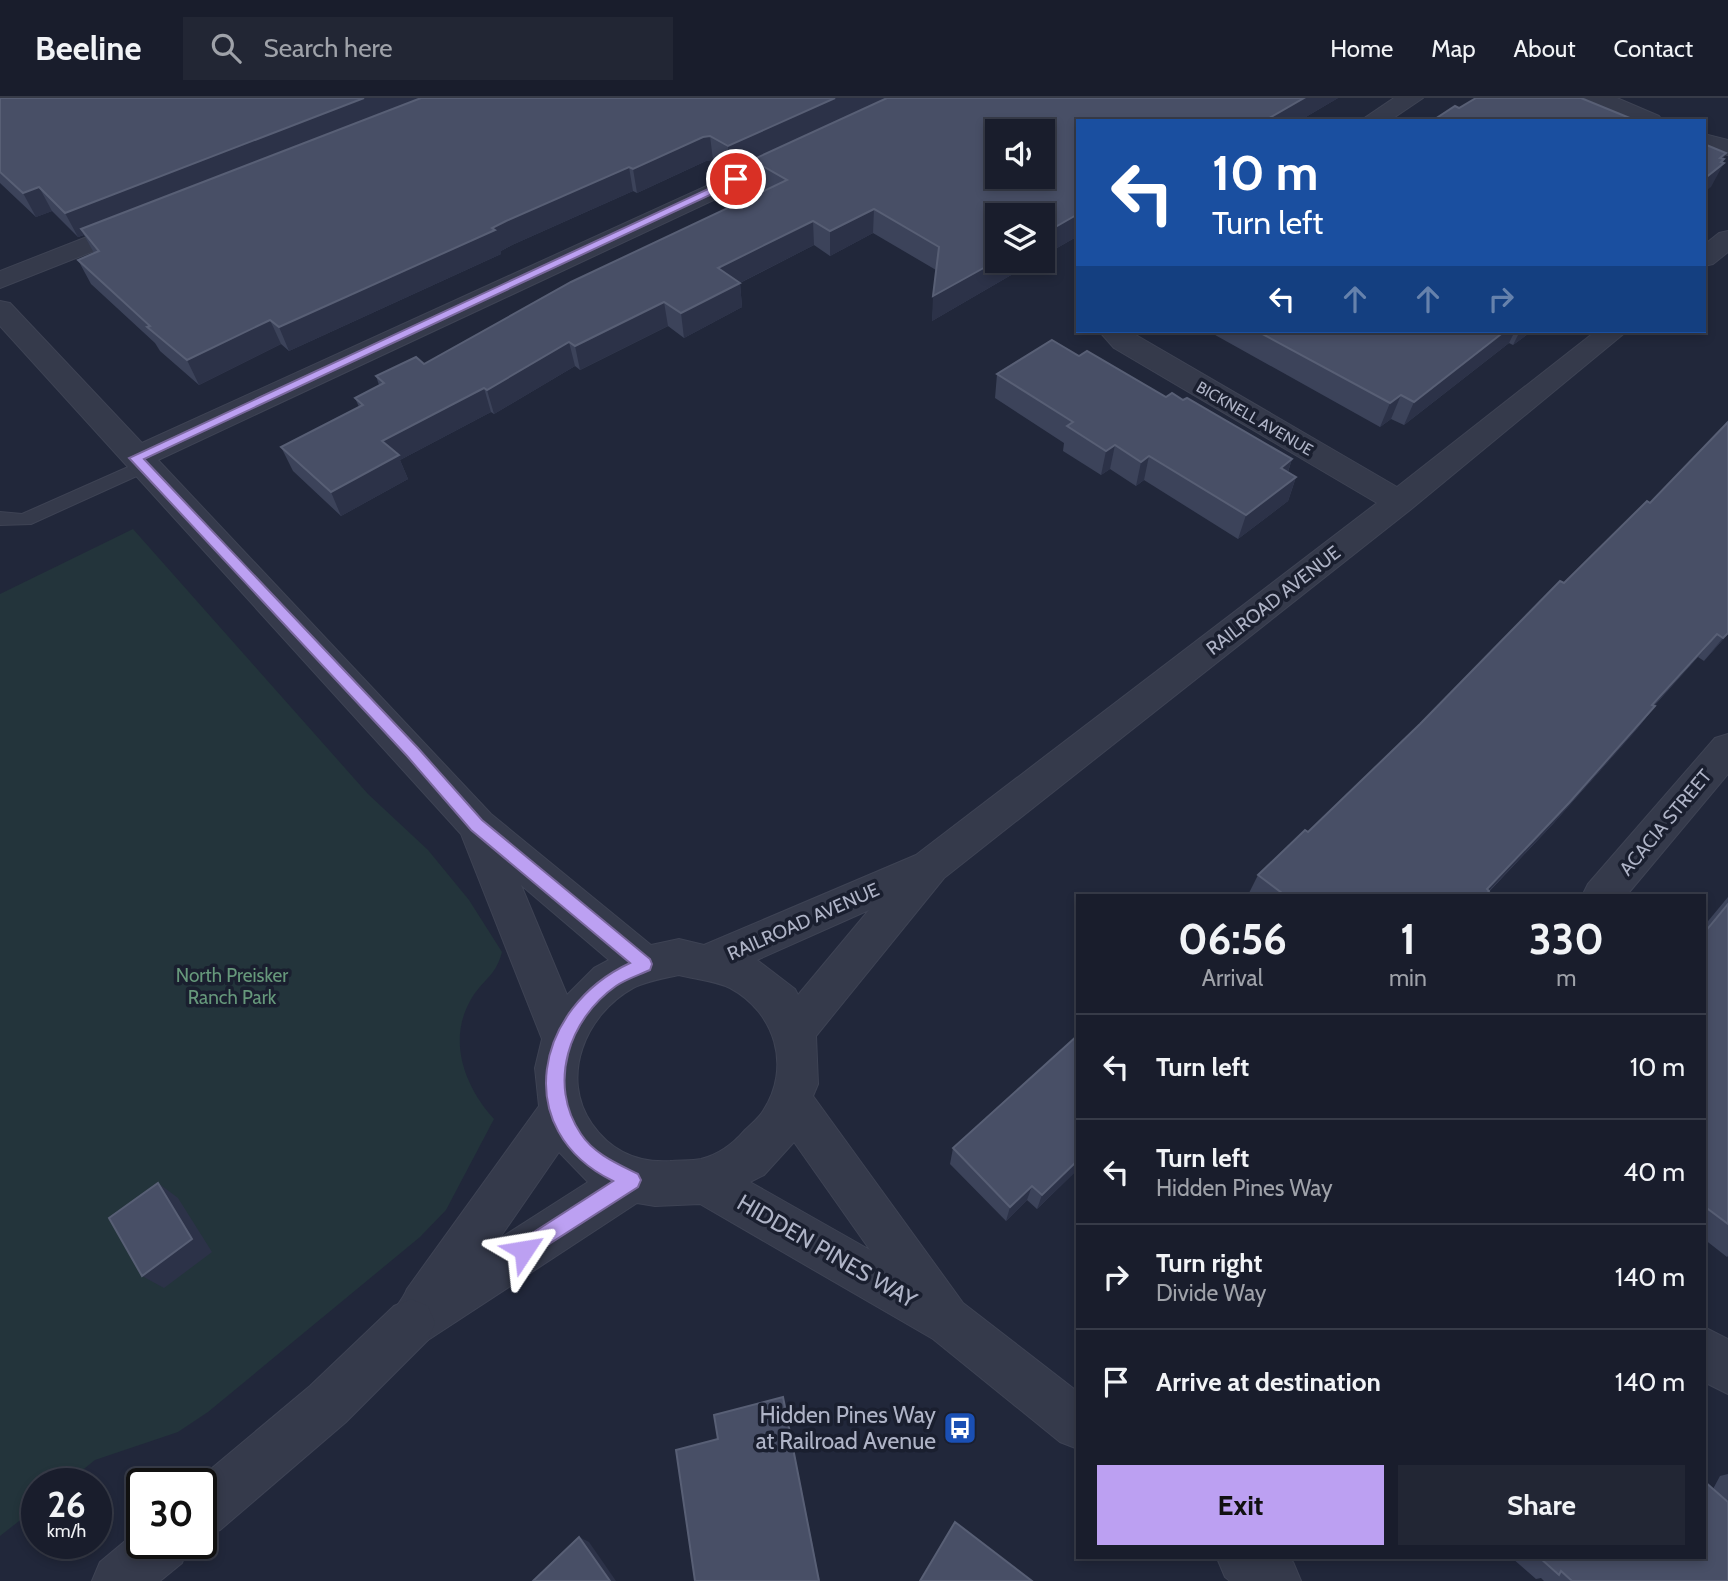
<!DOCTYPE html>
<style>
:root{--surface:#191d2c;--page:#222634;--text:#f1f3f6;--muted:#9fa2a9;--line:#373b48;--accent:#bca0f2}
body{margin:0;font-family:Cabin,sans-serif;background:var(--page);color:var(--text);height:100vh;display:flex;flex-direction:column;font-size:26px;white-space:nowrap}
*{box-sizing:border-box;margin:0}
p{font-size:23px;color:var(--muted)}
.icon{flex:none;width:38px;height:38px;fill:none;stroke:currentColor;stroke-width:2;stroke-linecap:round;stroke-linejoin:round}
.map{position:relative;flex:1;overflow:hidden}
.side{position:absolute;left:1076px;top:796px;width:630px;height:665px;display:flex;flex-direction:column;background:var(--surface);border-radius:0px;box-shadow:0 4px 10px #0003,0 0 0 2px var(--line)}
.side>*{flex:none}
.guide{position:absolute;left:1076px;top:21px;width:630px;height:214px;border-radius:0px;box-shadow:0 4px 10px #0003,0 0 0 2px var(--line);background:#1a4fa0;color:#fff;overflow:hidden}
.controls{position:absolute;left:985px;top:21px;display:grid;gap:14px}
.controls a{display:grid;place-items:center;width:70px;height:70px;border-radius:0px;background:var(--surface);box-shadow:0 4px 10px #0003,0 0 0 2px var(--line);font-size:35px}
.speed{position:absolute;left:21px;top:1370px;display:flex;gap:14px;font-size:35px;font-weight:700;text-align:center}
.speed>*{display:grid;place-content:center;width:91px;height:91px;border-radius:50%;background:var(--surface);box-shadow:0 4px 10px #0003,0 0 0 2px var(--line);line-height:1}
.speed small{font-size:18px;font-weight:400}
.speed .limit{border:4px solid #111;border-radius:10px;background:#fff;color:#111}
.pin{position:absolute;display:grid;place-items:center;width:60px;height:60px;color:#fff;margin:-30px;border:4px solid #fff;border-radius:50%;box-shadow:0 2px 7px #0007}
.me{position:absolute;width:77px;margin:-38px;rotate:57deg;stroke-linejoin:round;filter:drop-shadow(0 0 5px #0008)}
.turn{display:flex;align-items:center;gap:24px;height:147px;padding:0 21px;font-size:32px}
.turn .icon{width:91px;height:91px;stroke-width:2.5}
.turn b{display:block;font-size:49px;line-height:60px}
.lanes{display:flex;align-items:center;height:66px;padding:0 21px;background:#0003;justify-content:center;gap:35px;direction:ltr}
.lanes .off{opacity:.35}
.eta{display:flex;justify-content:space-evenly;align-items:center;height:119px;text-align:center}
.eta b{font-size:42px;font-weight:700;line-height:49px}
.primary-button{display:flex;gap:14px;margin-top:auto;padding:14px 21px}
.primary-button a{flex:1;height:80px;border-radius:0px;background:var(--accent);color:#111;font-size:28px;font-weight:700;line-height:80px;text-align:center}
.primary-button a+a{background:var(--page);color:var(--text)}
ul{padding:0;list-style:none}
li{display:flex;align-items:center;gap:21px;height:105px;padding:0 21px;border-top:2px solid var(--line)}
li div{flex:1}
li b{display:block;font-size:26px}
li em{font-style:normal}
header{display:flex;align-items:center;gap:42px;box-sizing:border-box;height:98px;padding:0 35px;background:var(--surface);border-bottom:2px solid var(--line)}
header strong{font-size:33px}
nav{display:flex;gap:38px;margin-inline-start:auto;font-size:24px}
.search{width:490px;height:63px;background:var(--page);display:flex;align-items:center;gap:18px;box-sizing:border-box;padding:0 24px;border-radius:0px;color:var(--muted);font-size:26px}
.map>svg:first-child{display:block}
.green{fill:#23343b}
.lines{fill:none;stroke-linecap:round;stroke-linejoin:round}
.service-casing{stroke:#3e4354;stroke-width:2}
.minor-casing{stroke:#3e4354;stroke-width:2}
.tertiary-casing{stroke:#3e4354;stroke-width:2}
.service{fill:#353a4b;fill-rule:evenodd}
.minor{fill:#353a4b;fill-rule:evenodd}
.tertiary{fill:#353a4b;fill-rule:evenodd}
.wall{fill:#3c435a}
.shaded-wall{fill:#2c3248}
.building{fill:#484f66;stroke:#585f75;stroke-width:2;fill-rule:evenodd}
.route{fill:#bca0f2;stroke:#7a689d;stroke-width:2}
.labels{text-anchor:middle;stroke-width:7;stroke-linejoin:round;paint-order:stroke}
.far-street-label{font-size:16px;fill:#afb4c7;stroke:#1a1f2f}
.street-label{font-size:19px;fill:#afb4c7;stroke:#1a1f2f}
.park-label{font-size:19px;fill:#66987b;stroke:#1a1f2f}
.near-street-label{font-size:23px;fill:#afb4c7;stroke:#1a1f2f}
.near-poi-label{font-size:23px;fill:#afb4c7;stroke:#1a1f2f;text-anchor:end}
</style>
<header>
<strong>Beeline</strong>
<div class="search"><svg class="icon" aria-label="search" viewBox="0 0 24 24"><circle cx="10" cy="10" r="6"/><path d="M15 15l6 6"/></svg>Search here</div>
<nav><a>Home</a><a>Map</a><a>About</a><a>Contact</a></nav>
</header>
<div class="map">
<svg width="1728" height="1483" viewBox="0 0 1728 1483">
<rect width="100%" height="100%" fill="#21273a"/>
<!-- green -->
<path class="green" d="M133,431L368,696L428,752L469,802L502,854C496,877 485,880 473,898C446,940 464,988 494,1021L446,1112L420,1139L208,1314L178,1334L95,1362L65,1386H37V1409L0,1438V496Z"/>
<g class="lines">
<defs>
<polygon id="service" points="144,362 152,368 150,372 31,426 0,427 0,414 22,416"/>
<g id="minor">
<polygon points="1394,0 1423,0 1389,23 1360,23"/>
<polygon points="1585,0 1617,0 1659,18 1663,23 1630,23 1589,5"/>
<polygon points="1704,36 1728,42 1728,57 1704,51"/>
<path d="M801,45L810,47L813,52L810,57L158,362L491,716L651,847L679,841L704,847L916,757L1377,405L1114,250L1099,233H1129L1397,389L1596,233H1627L1410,412L944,780L816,938L818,986L813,998L963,1205L1078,1294V1351L1060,1344L933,1241L700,1106L655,1108L637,1105L428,1242L411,1249L394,1242L387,1225C392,1211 402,1204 407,1191L539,1008L535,970L542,941L461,736L0,228V203L10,205L142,345ZM521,787L609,862L594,870L567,897ZM869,812L798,897L795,891L757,862ZM679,877C695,881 716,883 730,890C775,914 792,969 763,1013C759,1020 751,1026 745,1032C734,1045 718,1057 701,1061C691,1063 680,1062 670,1063C637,1065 611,1053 592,1026C559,979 586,916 633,890C647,883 664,880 679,877ZM794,1044L870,1152L750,1084L764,1077ZM559,1054L588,1084L499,1141Z"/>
<polygon points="138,119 147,122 151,127 147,132 0,190 0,173"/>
<polygon points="1728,133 1728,154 1713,166 1704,168 1704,147 1719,135"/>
<polygon points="1728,636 1728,676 1626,798 1582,798 1588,786 1715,640"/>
<polygon points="1704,1229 1728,1241 1728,1296 1704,1284"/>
<polygon points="1217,1460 1287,1460 1293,1464 1301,1483 1230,1483 1225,1479"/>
</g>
<g id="tertiary">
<polygon points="411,1201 428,1208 435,1225 428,1242 346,1324 220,1432 201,1439 201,1386 193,1386 310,1288 394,1208"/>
<polygon points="142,1429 142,1446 189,1446 182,1465 160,1483 92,1483 100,1464"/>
</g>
</defs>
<!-- service casing -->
<use href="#service" class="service-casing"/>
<!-- minor casing -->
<use href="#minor" class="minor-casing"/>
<!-- tertiary casing -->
<use href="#tertiary" class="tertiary-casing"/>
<!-- service -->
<use href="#service" class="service"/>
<!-- minor -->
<use href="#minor" class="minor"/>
<!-- tertiary -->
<use href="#tertiary" class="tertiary"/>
</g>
<!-- wall -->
<g class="wall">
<polygon points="0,0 1338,0 1299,23 1078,23 1078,138 1043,158 1043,117 998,163 1035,163 932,223 936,172 873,135 830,158 814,147 740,185 742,209 684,240 668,228 580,272 575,268 494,316 491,314 400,362 408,381 341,418 293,373 281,349 359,309 355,300 379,287 376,278 424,266 765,93 754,86 752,62 730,72 713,62 706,63 637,95 633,93 512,147 501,153 501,156 289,253 281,246 199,287 160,253 155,245 91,186 78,162 94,155 84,137 78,139 52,113 36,119 0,85"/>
<polygon points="1208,233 1532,233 1513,247 1509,245 1404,327 1391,321 1380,329"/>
<polygon points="1079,258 1166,299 1183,302 1292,361 1288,374 1296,379 1288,403 1238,441 1144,382 1136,388 1110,371 1101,377 1063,353 1064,345 995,300 997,276"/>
<polygon points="1564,485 1728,536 1704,563 1698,559 1654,608 1655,608 1637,631 1552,727 1485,798 1249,798 1248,797 1258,777 1308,734 1420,626"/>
<polygon points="1728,799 1728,1158 1727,1159 1704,1141 1704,828"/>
<polygon points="1078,937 1078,1071 1037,1111 1027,1102 1006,1123 950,1066 953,1050"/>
<polygon points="1728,1376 1728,1483 1544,1483 1541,1480 1536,1481 1512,1460 1704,1460 1713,1391 1720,1378"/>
</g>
<!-- shaded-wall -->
<g class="shaded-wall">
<polygon points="364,0 431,0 81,131 84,137 78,139 65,115"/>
<polygon points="835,0 887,0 730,72 728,48"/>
<polygon points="1304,0 1338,0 1299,23 1264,23"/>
<polygon points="710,38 713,62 706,63 637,95 633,71 703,39"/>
<polygon points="1726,55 1720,69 1724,65 1711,89 1704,94 1704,81 1720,60"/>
<polygon points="629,69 633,93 512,147 501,153 501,156 289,253 279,229 506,123"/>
<polygon points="39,89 52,113 36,119 23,95"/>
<polygon points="874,111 873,135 830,158 830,133"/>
<polygon points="1078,116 1078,138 1043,158 1043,136"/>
<polygon points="813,123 814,147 720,195 718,170"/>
<polygon points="998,162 998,163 1035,163 932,223 933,198"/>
<polygon points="740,185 742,209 684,240 681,215"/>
<polygon points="664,204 668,228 580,272 575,248"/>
<polygon points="270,222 281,246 199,287 187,262"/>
<polygon points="1505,233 1515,233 1509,245 1404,327 1414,304"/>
<polygon points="1520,233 1532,233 1513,247"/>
<polygon points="569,244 575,268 494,316 487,292"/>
<polygon points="484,290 491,314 400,362 408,381 341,418 331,394 382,343"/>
<polygon points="1401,297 1391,321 1380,329 1390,305"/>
<polygon points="1115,347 1110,371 1101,377 1106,353"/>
<polygon points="1149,358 1144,382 1136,388 1141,364"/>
<polygon points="1292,361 1284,385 1281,370"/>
<polygon points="1296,379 1288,403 1238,441 1246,417"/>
<polygon points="1728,535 1728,536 1704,563 1723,540"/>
<polygon points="1717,536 1698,559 1634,629 1652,607"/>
<polygon points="1655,608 1637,631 1552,727 1484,798 1487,791"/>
<polygon points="1078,1062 1078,1071 1037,1111 1042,1097"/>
<polygon points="158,1085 178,1100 212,1154 164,1190 142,1178"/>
<polygon points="1032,1088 1027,1102 1006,1123 1010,1109"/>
<polygon points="783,1299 785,1308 820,1483 819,1483"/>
<polygon points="579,1439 589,1444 616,1483 610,1483"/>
</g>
<!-- building -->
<g class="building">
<polygon points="0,0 364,0 65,115 39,89 23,95 0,74"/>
<polygon points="421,0 835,0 728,48 710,38 703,39 633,71 629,69 506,123 492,130 495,132 279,229 270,222 187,262 147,229 150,228 78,162 99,153 81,131"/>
<path d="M887,0H1304L1264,23H1078V116L1043,136V117H998V162L933,198L939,149L874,111L830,133L813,123L718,170L740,185L681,215L664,204L575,248L569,244L487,292L484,290L382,343L399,357L331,394L281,349L363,307L355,300L384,285L376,278L416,259L424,266L571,184L787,82L752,62ZM998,33H1043V79H998Z"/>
<polygon points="1476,0 1581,0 1637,23 1432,23 1455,8 1459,10"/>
<polygon points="1704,46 1726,55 1720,60 1724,61 1721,64 1724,65 1704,81"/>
<polygon points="1257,233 1505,233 1414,304 1401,297 1390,305"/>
<polygon points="1052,242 1079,258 1087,253 1166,299 1172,295 1183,302 1187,300 1292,361 1281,370 1296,379 1246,417 1149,358 1141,364 1115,347 1106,353 1067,328 1073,324 997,276"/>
<polygon points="1728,324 1728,535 1723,540 1717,536 1652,607 1655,608 1569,705 1487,791 1489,793 1485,798 1286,798 1258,777 1305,732 1308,734 1420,626 1560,483 1564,485 1647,403 1650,405"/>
<polygon points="1728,806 1728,1126 1704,1108 1704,835"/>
<polygon points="1078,937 1078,1062 1042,1097 1032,1088 1010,1109 953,1050"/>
<polygon points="158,1085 192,1141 142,1178 109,1120"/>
<polygon points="783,1299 819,1483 695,1483 676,1352 718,1341 714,1317"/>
<polygon points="1704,1383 1728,1404 1728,1483 1572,1483 1561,1473 1559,1477 1540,1460 1704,1460"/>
<polygon points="955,1424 1032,1483 920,1483"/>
<polygon points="579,1439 610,1483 533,1483"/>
</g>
<!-- route -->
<path class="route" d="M736,78L742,81L740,83L144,361L418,650L482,722L650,861L652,866L650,872C639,877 626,881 616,888C569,921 547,986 581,1036C594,1056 618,1066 638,1076L641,1082L638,1089L524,1162L517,1159L514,1152L517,1145L613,1083C509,1032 535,909 630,865L471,732L407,658L129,360Z"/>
<!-- icons -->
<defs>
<symbol id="bus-square" viewBox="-11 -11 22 22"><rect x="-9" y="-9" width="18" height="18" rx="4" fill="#1a4fb4" stroke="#1a1f2f"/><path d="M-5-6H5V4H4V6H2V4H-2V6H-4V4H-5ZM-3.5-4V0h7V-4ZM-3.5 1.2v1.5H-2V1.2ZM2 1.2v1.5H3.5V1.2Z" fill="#fff"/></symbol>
</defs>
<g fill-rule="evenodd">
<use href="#bus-square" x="941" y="1311" width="38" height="38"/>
</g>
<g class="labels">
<!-- far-street labels -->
<g class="far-street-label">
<text transform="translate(1255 320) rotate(30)" y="6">BICKNELL AVENUE</text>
</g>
<!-- street labels -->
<g class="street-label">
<text transform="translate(1273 502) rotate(-38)" y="7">RAILROAD AVENUE</text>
<text transform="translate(1665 724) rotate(-50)" y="7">ACACIA STREET</text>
<text transform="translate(803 823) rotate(-24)" y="7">RAILROAD AVENUE</text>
</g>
<!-- park labels -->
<g class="park-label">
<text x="232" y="884">North Preisker<tspan x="232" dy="22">Ranch Park</tspan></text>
</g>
<!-- near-street labels -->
<g class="near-street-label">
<text transform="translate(827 1153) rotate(30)" y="8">HIDDEN PINES WAY</text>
</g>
<!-- near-poi labels -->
<g class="near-poi-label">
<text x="936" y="1325">Hidden Pines Way<tspan x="936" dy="26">at Railroad Avenue</tspan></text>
</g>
</g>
</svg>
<div class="controls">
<a><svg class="icon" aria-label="sound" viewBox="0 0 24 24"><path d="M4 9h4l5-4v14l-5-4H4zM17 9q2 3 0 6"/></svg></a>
<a><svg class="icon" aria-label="layers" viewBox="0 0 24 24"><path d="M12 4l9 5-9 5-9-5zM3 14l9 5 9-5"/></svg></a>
</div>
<div class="speed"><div>26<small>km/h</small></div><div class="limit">30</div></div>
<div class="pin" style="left:736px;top:81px;background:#d93025"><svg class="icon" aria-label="arrive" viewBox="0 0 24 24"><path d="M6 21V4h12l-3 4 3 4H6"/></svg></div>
<svg class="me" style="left:524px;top:1152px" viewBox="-20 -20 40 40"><path d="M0-17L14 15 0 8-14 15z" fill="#bca0f2" stroke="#fff" stroke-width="4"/></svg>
<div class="guide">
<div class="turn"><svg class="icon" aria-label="left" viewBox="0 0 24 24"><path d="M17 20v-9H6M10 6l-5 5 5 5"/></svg><div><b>10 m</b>Turn left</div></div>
<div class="lanes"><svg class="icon" aria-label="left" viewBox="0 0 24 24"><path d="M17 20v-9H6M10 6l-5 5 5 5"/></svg><svg class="icon off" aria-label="ahead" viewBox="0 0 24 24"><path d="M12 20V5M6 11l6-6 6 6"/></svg><svg class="icon off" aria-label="ahead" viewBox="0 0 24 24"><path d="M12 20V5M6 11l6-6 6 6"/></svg><svg class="icon off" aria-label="right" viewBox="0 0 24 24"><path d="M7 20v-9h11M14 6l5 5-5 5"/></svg></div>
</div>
<section class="side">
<div class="eta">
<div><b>06:56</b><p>Arrival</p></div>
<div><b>1</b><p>min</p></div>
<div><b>330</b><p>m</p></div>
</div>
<ul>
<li><svg class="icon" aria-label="left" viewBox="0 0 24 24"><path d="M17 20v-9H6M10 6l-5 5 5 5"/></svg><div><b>Turn left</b></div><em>10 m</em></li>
<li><svg class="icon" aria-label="left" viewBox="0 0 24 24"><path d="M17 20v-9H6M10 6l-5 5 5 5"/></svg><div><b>Turn left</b><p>Hidden Pines Way</p></div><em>40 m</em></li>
<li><svg class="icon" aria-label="right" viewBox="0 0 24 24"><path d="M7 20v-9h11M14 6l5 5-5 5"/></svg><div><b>Turn right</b><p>Divide Way</p></div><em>140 m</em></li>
<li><svg class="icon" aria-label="arrive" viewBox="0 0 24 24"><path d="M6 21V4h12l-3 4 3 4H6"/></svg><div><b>Arrive at destination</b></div><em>140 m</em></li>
</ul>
<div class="primary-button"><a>Exit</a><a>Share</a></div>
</section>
</div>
